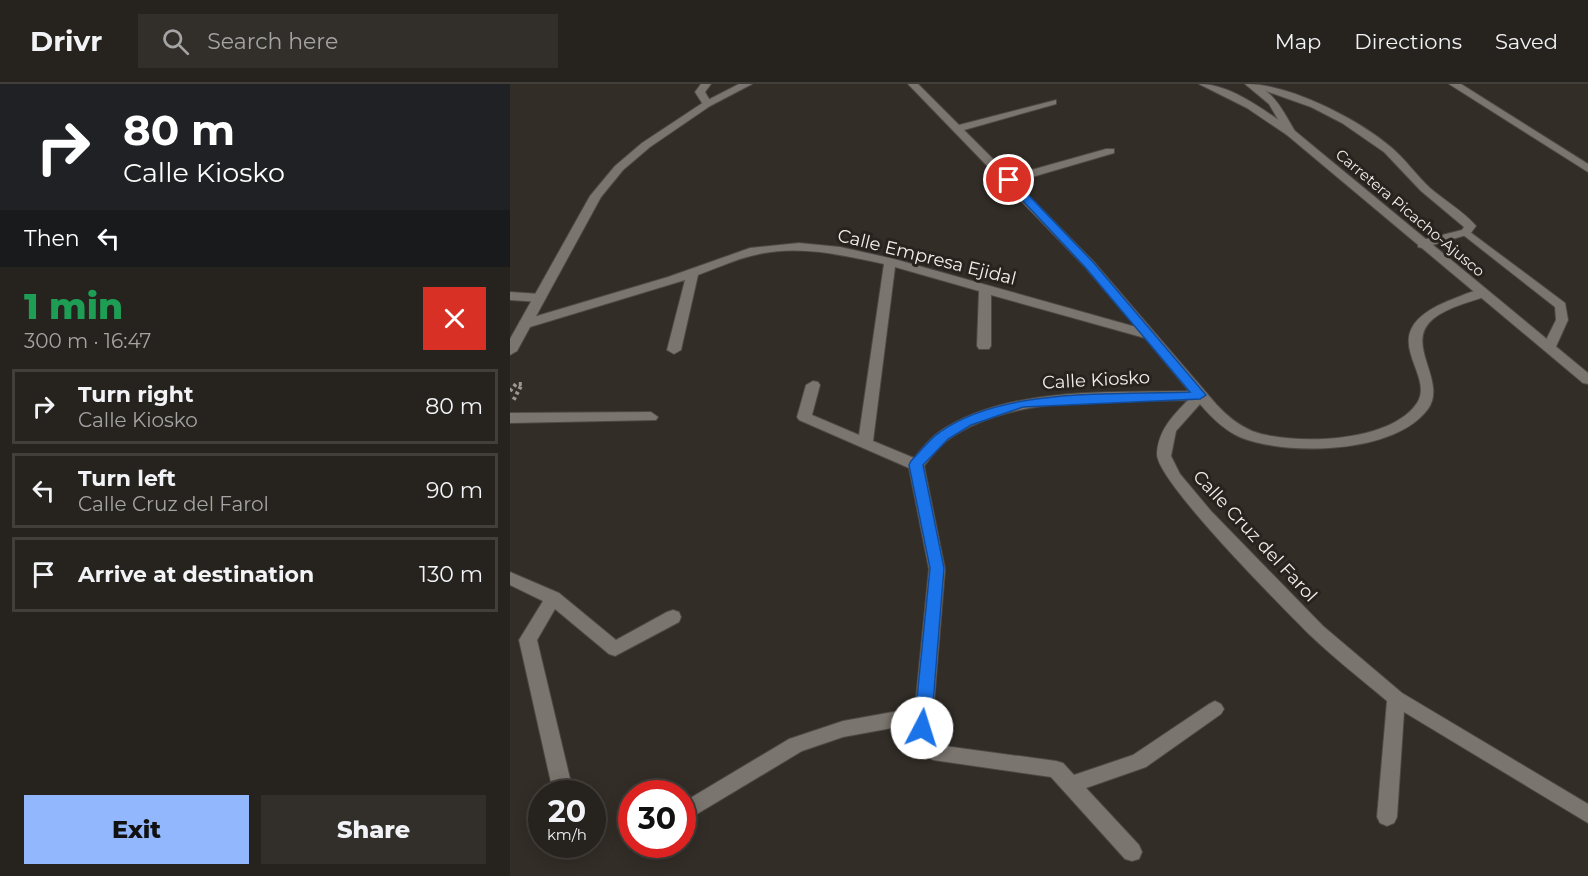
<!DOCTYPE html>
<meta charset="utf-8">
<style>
:root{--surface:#26221d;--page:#322f2a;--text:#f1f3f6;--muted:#a4a4a4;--line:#423f3b;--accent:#92b7fd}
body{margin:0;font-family:Montserrat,sans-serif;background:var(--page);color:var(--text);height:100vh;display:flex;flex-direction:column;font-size:22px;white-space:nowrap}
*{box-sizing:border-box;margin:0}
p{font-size:20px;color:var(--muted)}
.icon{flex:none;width:33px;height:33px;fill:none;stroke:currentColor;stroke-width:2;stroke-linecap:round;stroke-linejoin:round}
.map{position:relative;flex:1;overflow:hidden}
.panel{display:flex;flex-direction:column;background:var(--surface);width:510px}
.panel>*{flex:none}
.banner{background:#202124;color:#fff;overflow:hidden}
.speed{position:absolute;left:18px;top:696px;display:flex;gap:12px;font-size:30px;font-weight:700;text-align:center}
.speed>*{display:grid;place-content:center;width:78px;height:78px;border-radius:50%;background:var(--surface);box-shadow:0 3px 15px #0003,0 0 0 2px var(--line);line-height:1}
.speed small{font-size:15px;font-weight:400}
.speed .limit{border:9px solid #d22;background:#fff;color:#111}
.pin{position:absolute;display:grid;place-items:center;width:51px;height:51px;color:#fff;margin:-26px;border:3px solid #fff;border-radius:50%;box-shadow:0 2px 6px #0007}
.me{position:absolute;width:66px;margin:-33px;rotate:5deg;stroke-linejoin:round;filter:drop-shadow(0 0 4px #0008)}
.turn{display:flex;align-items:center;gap:21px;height:126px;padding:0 24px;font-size:27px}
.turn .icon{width:78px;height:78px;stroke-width:2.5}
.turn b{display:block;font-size:42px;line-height:51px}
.then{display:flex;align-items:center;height:57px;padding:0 24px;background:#0003;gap:12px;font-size:22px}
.round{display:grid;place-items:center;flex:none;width:63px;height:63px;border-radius:0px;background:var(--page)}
.head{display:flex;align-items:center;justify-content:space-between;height:102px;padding:0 24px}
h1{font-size:36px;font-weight:800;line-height:45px;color:#1e9e55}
.action{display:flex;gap:12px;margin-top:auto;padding:12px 24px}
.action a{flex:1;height:69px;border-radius:0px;background:var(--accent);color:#111;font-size:24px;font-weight:800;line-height:69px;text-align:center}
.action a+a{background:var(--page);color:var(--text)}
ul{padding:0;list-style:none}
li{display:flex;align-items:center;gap:18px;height:75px;margin:0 12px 9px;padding:0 12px;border:3px solid var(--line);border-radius:0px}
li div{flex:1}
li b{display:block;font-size:22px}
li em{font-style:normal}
header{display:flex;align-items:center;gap:36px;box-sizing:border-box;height:84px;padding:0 30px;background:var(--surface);border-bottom:2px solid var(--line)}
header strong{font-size:28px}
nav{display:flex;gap:33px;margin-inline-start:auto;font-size:21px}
.search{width:420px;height:54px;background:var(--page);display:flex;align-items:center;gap:15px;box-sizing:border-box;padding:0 21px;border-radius:0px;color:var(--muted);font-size:22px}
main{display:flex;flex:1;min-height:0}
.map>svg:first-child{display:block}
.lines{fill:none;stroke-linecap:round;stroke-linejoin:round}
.service-casing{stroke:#4e4945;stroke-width:2}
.minor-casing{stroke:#4e4945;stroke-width:2}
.tertiary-casing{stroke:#4e4945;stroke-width:2}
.secondary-casing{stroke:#4e4945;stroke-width:2}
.path{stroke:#9b9792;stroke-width:4;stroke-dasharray:3 3;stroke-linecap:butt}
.service{fill:#7b756f;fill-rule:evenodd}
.minor{fill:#7b756f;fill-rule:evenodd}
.tertiary{fill:#7b756f;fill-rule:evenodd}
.secondary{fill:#7b756f;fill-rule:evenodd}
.route{fill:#1a73e8;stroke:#114b97;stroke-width:1.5}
.labels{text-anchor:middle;stroke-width:6;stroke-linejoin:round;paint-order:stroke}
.far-street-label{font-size:15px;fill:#f2efeb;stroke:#28231e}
.street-label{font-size:18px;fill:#f2efeb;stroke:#28231e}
</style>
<header>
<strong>Drivr</strong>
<div class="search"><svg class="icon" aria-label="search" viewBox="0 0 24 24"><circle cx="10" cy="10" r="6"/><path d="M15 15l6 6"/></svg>Search here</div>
<nav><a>Map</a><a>Directions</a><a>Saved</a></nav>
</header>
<main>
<section class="panel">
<div class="banner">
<div class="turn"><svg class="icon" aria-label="right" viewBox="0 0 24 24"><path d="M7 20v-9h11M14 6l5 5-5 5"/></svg><div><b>80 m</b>Calle Kiosko</div></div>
<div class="then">Then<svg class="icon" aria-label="left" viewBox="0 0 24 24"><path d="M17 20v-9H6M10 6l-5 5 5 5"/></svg></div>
</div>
<div class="head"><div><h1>1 min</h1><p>300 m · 16:47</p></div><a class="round" style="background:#d93025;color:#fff"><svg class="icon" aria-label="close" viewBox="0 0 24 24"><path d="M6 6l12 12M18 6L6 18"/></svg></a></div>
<ul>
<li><svg class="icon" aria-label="right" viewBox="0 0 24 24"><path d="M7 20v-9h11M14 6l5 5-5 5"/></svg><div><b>Turn right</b><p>Calle Kiosko</p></div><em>80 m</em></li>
<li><svg class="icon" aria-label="left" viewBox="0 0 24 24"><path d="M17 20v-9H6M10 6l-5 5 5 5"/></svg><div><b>Turn left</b><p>Calle Cruz del Farol</p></div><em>90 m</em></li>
<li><svg class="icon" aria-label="arrive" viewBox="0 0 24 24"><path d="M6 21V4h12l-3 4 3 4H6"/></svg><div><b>Arrive at destination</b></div><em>130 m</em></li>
</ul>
<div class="action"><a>Exit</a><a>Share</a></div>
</section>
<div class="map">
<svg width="1078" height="792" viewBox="0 0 1078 792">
<rect width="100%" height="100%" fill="#322d27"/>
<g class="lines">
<defs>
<g id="service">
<polygon points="956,145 1055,219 1058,236 1044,267 1039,268 1032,264 1046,236 1045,223 952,150 952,146"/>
<polygon points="141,328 148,333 146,336 0,339 0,329"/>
</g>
<g id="minor">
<polygon points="191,0 201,0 195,8 202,20 200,22 194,22 185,8"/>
<path d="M398,0H408L449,41L546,16V20L454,46L500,92L596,65H604V69L505,98L583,177L706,320C716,331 728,341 742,347C782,362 881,359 907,319C927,288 859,250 938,217C949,213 966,204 977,206V212C960,218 938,223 923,235C893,260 938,297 918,325C885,370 779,372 732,354C715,347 702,334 690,320L666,347L661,372L670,390L701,427L813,542L892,609L1078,720V739L894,628L887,733L884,739L877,742L870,739L867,733L877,617C851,595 824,574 800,551C775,526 646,397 647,370C648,346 663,332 678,316C603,318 503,310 439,355C429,362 421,373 414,382L435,485L421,655L427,661L546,677L553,679L564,691L623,671L699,620L705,617L711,620L714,625L711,630L636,683L576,704L629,761L632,768L629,775L622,777L615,775L541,693L423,676L404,664L402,658L404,640L333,653L292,667L172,739V719L279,655L333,637L405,624L419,485L399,384L289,336L287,333L296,301L303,297L308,298L310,301L302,331L349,351L374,180C332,171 287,160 245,171C226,175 207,184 188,191L171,266L164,270L157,266L175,196L20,243L15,244L9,240L10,237L158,193L240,164L289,159L330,163L384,175L626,243L575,183ZM385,183L469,207L467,262L469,265H479L481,262V211L635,254L679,307C600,309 497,302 429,348C419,355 412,365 404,374L363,357Z"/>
<path d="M736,0C780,0 848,35 882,64C896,76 906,91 920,104C935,117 953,127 966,142L960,150L912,164L908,163V157L952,146L954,143L911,107L874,68L832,39L801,23Z"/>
<polygon points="939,0 951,0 1078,80 1078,88"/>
<polygon points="0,208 30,210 36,214 30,218 0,216"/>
<polygon points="0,488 49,509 106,556 157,528 163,526 169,528 171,533 169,538 105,572 99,570 45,525 27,556 62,703 57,710 45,709 42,703 9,556 33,517 0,501"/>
</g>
<path id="tertiary" d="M735,0C762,0 774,29 786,49L785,51H777L759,20Z"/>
<g id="secondary">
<polygon points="229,0 242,0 200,22 140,63 113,86 91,113 7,267 0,271 0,255 80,112 105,82 132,59 194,18"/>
<path d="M689,0C723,0 757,29 785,47L1078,289V300L1073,299L777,51L737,24Z"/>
</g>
</defs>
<!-- service casing -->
<use href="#service" class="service-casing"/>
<!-- minor casing -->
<use href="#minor" class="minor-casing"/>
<!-- tertiary casing -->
<use href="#tertiary" class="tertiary-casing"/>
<!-- secondary casing -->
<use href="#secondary" class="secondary-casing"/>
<!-- path -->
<polyline class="path" points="0,307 6,300 12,300 3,317"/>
<!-- service -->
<use href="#service" class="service"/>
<!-- minor -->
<use href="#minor" class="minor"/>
<!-- tertiary -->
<use href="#tertiary" class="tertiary"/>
<!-- secondary -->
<use href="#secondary" class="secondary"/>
</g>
<!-- route -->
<path class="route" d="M495,94H502L583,178L696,311L690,315L513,323L461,341L438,355L413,381L434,484L421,644L418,649H407L404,644L420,484L399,381L401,377C410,368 419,355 430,348C493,303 604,311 680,308L575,183L495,98Z"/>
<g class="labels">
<!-- far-street labels -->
<g class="far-street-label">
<text transform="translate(900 129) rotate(40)" y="5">Carretera Picacho-Ajusco</text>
</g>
<!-- street labels -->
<g class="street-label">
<text transform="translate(417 173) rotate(14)" y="6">Calle Empresa Ejidal</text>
<text transform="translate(586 296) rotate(-3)" y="6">Calle Kiosko</text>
<text transform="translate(745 452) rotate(47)" y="6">Calle Cruz del Farol</text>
</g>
</g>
</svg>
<div class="speed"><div>20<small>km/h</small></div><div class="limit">30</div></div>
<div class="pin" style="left:499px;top:96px;background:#d93025"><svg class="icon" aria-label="arrive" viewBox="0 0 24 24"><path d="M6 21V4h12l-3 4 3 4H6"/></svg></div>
<svg class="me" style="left:412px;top:644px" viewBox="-20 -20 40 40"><circle r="19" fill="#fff"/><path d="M0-13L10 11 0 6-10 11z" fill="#1a73e8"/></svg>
</div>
</main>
